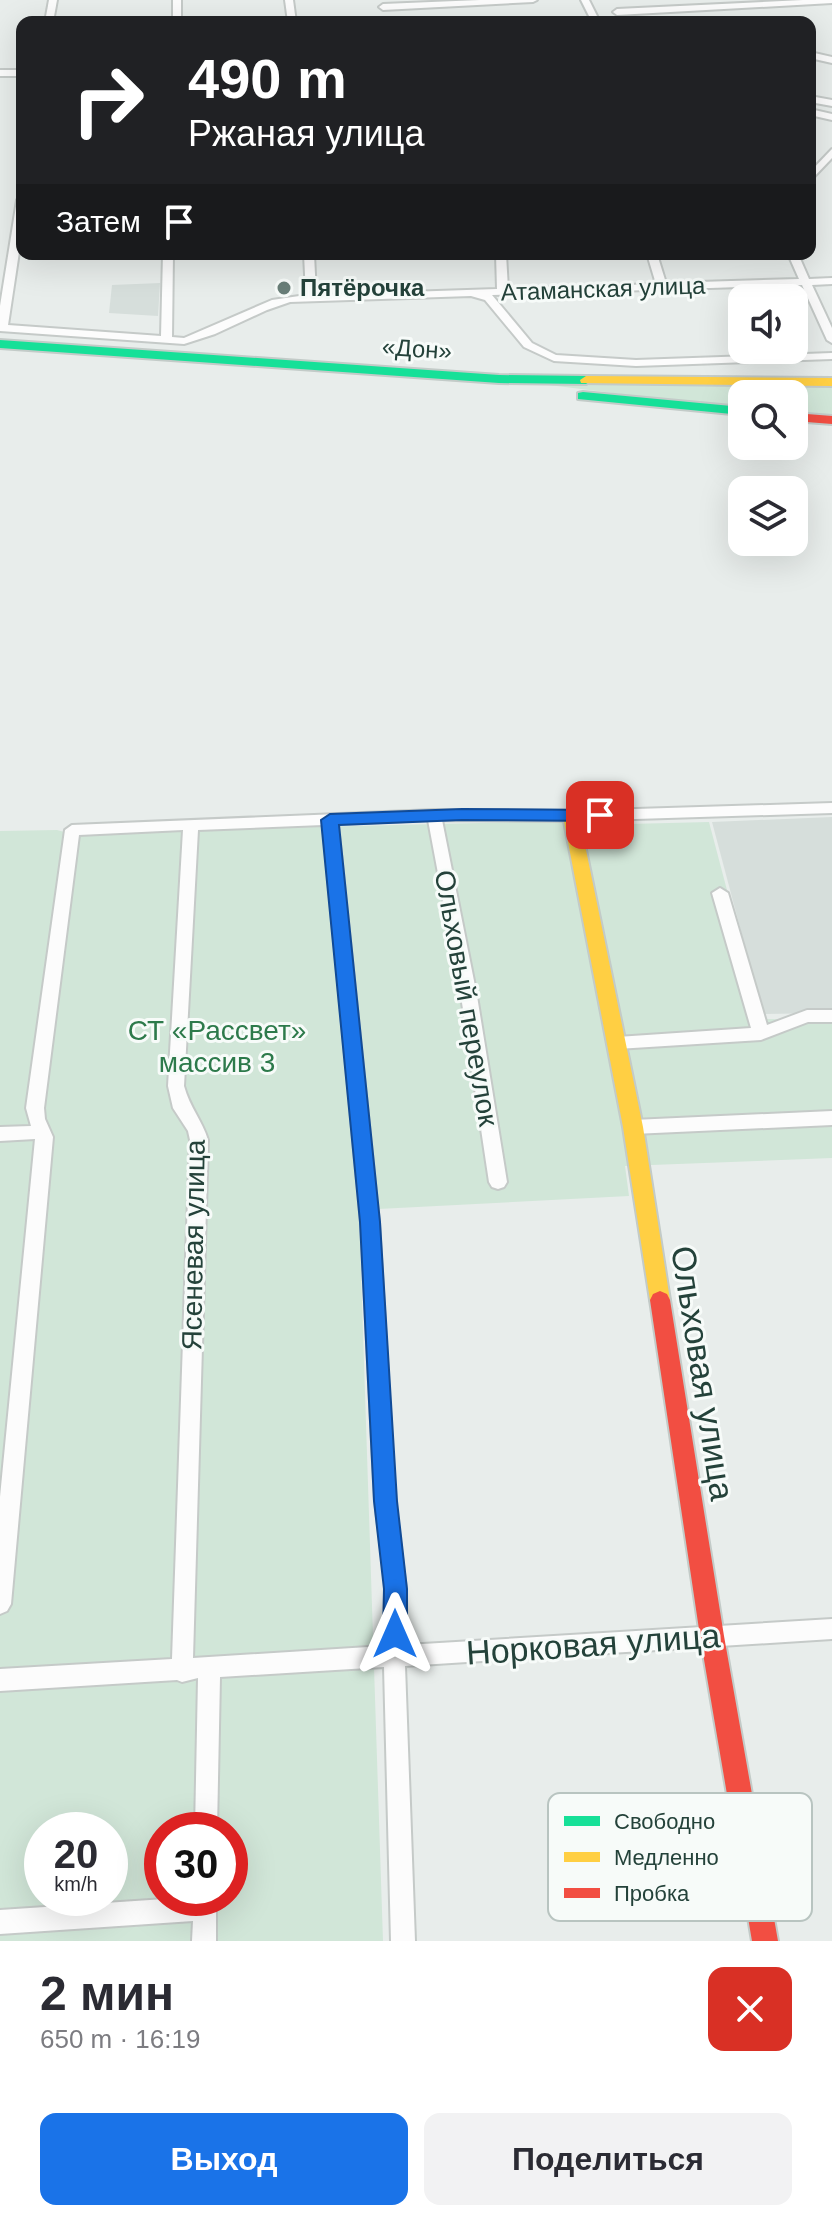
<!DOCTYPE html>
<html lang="ru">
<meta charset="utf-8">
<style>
:root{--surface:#fff;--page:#f2f2f3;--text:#2b2b33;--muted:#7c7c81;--accent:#1a73e8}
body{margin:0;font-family:Helvetica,sans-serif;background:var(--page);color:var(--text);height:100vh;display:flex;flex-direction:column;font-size:30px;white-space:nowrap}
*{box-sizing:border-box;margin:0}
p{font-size:26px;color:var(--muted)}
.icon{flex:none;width:44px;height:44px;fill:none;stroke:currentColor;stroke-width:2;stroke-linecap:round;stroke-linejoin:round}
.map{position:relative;height:1941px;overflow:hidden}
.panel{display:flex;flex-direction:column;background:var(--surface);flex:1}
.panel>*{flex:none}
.hud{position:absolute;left:16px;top:16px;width:800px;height:244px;border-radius:16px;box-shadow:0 8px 32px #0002;background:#202124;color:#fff;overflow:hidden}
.tools{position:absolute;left:728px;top:284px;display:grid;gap:16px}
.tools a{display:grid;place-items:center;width:80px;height:80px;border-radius:16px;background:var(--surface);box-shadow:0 8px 32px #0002;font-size:40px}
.speed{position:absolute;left:24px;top:1812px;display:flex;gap:16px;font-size:40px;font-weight:700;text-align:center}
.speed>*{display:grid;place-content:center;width:104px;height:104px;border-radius:50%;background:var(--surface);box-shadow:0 8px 32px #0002;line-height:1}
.speed small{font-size:20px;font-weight:400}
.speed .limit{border:12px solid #d22;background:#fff;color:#111}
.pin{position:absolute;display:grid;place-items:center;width:68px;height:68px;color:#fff;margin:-34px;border-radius:16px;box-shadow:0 4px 12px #0006}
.me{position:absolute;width:88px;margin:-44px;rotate:0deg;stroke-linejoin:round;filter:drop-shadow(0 0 6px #0008)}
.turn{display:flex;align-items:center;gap:28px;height:168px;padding:0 40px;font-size:36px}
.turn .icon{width:104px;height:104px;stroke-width:2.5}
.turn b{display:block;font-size:56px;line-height:68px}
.then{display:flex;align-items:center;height:76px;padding:0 40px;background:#0003;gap:16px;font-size:30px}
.round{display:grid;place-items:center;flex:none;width:84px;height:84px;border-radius:16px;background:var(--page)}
.headline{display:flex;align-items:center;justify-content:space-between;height:136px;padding:0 40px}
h1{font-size:48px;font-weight:700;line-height:60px}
.action{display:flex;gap:16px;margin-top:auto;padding:16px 40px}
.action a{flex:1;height:92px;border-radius:16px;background:var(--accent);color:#fff;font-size:32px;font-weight:700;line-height:92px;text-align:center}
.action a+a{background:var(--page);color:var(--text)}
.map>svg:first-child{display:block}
.built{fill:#d6dedb}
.green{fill:#d1e6d8;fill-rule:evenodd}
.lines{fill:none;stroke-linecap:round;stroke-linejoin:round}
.street-casing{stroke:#c5cac8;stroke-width:4}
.fast-casing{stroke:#c3cbc8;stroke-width:4}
.slow-casing{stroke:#c3cbc8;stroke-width:4}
.jam-casing{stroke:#c3cbc8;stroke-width:4}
.street{fill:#fcfcfc;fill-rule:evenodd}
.fast{fill:#16e098;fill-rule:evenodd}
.slow{fill:#ffcf43;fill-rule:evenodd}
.jam{fill:#f24e42;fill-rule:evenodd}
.route{fill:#1a73e8;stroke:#114b97;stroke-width:2}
.poi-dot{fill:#697e78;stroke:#f7fbf9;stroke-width:3}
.labels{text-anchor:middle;stroke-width:6;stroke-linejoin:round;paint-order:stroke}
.far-poi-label{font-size:24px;font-weight:bold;fill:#24423a;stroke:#f7fbf9;text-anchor:start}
.far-street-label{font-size:24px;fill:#24423a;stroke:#f7fbf9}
.street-label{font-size:28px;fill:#24423a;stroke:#f7fbf9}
.park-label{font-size:28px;fill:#2d7a4b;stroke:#f7fbf9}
.near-street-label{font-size:34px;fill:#24423a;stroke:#f7fbf9}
.key{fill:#f7fbf9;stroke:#b8c4c0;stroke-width:2}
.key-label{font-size:22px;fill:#24423a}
</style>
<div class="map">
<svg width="832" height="1941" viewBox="0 0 832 1941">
<rect width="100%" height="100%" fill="#e8edeb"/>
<!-- built -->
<g class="built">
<polygon points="160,283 158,316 109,313 112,285"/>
<polygon points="832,817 832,1013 763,1014 712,822"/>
</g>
<!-- green -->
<g class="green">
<polygon points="549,385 832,385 832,419 794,415 794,394 742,394 742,409"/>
<path d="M562,821L588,825L709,822L761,1019L832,1020V1158L625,1166L629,1196L359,1210L383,1941H0V831L57,830L68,833ZM42,1830H110V1898H42ZM162,1830H230V1898H162Z"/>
</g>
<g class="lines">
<defs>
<g id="street">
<polygon points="49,0 57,0 53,22 45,22"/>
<rect x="173" y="0" width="8" height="22"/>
<polygon points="285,0 293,0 296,22 288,22"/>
<polygon points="480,0 537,0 533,2 383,10 379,7 383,4"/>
<polygon points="581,0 589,0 600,22 592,22"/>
<polygon points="803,0 832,0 832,3 617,15 613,12 617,9"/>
<polygon points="810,52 832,57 832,63 810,58"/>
<rect x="0" y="70" width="22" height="6"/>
<polygon points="810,96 832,100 832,106 810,102"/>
<polygon points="810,109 832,114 832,120 810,115"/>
<polygon points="832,149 832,158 810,181 810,172"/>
<polygon points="22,197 22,232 8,325 161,336 163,254 173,254 172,337 184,338 272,300 306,295 304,254 314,254 316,295 497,289 496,254 506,254 508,289 656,284 647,254 657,254 666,283 799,279 788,254 798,254 809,279 832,278 832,284 812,285 832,328 832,343 827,340 802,285 492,295 532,343 556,355 636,360 832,353 832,359 636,366 554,361 524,347 485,300 471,296 290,302 267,310 215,334 184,344 0,331 0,306 17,200"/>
<path d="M832,803V813L571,821L442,820L477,996L507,1182L504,1187L498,1189L492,1187L489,1182L461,996L428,820L338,824L379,1222L395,1501L406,1589V1645L832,1619V1639L405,1666L415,1941H391L384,1667L220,1677L217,1830H195L198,1678L182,1682L177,1680L0,1691V1669L172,1659L190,1140L188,1131L173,1108L168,1086L183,830L79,835L44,1108L45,1119L53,1137L11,1604L7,1611L0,1614V1497L35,1139L0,1141V1127L31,1126L26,1108L65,830L72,825L434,810L571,811ZM323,825L361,1222L375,1501L386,1589L384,1646L193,1658L208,1140C202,1120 190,1108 184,1086L198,830Z"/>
<polygon points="720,888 728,893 767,1025 807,1010 832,1010 832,1022 808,1022 761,1040 617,1049 611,1047 609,1043 611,1039 617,1037 751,1028 712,893"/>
<polygon points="832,1111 832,1125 633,1134 627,1132 624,1127 627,1122 633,1120"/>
<polygon points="180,1898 216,1898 216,1941 192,1941 193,1921 0,1934 0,1910"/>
</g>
<g id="fast">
<polygon points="0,340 499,375 586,376 592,380 586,384 499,383 0,348"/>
<polygon points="583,392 742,407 742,415 578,399 578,393"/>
</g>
<g id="slow">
<polygon points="586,376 832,378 832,386 581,383 580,380"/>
<polygon points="571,810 579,816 643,1127 670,1300 667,1306 660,1309 653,1306 650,1300 623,1127 563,816"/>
</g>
<g id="jam">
<polygon points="794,413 832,416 832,424 794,421"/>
<polygon points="660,1291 667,1294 670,1300 724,1636 778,1941 752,1941 700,1636 650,1300 653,1294"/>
</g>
</defs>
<!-- street casing -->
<use href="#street" class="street-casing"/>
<!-- fast casing -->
<use href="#fast" class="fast-casing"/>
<!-- slow casing -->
<use href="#slow" class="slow-casing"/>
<!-- jam casing -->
<use href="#jam" class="jam-casing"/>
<!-- street -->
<use href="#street" class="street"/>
<!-- fast -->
<use href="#fast" class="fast"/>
<!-- slow -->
<use href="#slow" class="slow"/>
<!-- jam -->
<use href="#jam" class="jam"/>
</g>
<!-- route -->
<polygon class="route" points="462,809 600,810 609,815 600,821 462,820 339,825 380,1222 397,1501 407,1589 407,1634 404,1642 395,1646 387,1642 383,1634 384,1589 374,1501 360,1222 321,820 330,814"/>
<!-- markers -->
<circle class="poi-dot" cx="284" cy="288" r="8"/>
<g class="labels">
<!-- far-poi labels -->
<g class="far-poi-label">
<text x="300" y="296">Пятёрочка</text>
</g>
<!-- far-street labels -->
<g class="far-street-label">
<text transform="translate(603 289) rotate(-2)" y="8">Атаманская улица</text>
<text transform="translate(417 349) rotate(4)" y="8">«Дон»</text>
</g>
<!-- street labels -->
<g class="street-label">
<text transform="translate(467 998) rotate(80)" y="10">Ольховый переулок</text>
<text transform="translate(193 1245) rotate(-89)" y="10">Ясеневая улица</text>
</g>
<!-- park labels -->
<g class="park-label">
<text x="217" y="1040">СТ «Рассвет»<tspan x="217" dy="32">массив 3</tspan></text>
</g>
<!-- near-street labels -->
<g class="near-street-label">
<text transform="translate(703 1373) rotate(81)" y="12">Ольховая улица</text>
<text transform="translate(593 1644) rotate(-4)" y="12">Норковая улица</text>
</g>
</g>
<!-- legend -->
<rect x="548" y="1793" width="264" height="128" rx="12" class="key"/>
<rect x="564" y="1816" width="36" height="10" fill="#16e098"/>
<rect x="564" y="1852" width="36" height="10" fill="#ffcf43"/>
<rect x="564" y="1888" width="36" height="10" fill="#f24e42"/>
<g class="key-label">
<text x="614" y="1829">Свободно</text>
<text x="614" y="1865">Медленно</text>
<text x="614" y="1901">Пробка</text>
</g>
</svg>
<div class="tools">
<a><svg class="icon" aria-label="sound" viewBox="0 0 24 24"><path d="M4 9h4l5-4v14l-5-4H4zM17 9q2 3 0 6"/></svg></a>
<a><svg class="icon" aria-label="search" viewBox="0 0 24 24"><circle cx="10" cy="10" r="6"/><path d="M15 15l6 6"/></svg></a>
<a><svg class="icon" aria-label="layers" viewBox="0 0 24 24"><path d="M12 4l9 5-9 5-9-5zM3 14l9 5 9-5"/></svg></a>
</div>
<div class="speed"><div>20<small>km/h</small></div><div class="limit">30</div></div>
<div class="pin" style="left:600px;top:815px;background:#d93025"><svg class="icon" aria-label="arrive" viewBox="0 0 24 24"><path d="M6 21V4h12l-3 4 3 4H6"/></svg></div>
<svg class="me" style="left:395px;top:1634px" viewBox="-20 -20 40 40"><path d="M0-17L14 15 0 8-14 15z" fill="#1a73e8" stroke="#fff" stroke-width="4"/></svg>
<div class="hud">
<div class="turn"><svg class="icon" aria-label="right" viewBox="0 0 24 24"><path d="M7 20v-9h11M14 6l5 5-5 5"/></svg><div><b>490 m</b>Ржаная улица</div></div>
<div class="then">Затем<svg class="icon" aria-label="arrive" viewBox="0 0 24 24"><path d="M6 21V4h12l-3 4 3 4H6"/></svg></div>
</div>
</div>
<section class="panel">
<div class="headline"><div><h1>2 мин</h1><p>650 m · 16:19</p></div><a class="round" style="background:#d93025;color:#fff"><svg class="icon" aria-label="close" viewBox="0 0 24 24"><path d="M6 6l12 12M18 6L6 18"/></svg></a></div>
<div class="action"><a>Выход</a><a>Поделиться</a></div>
</section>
